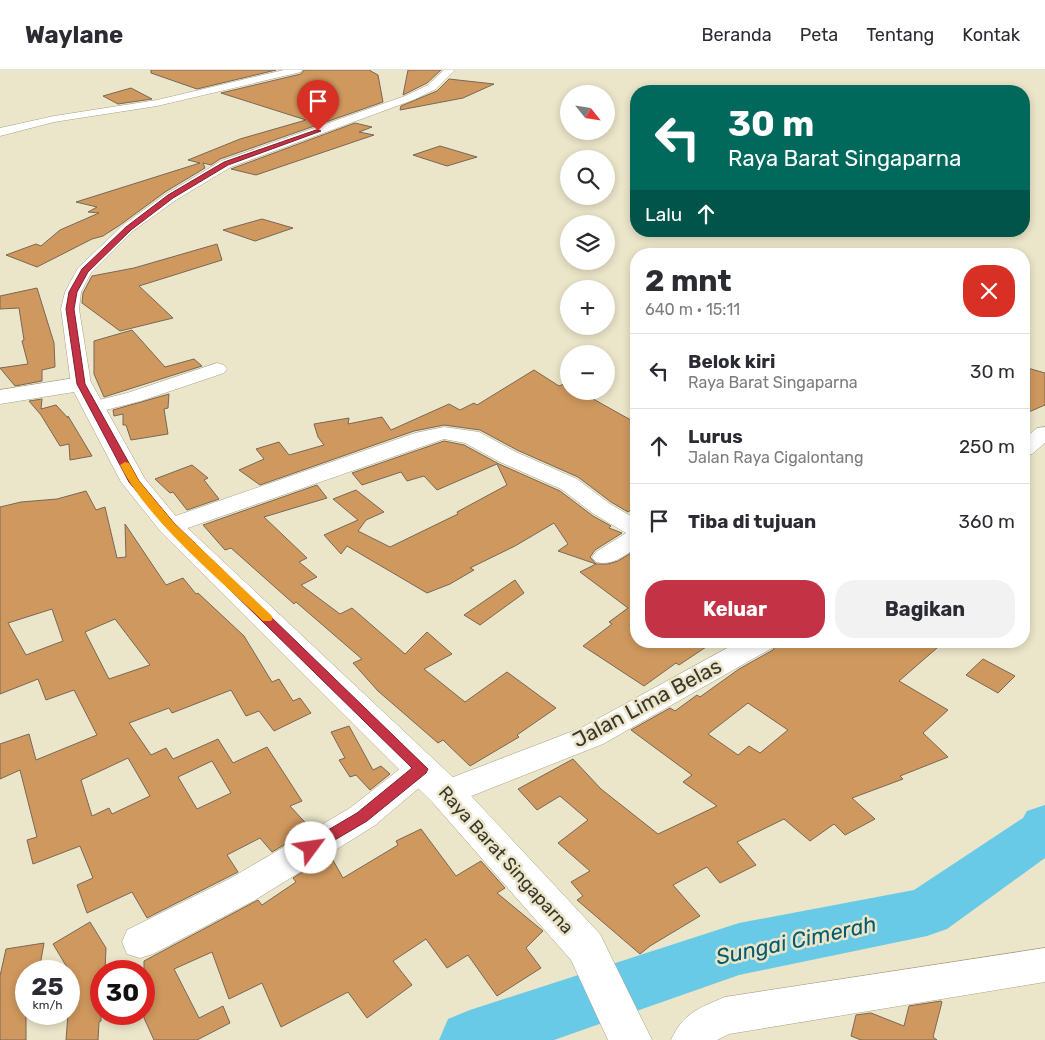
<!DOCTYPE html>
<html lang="id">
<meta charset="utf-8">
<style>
:root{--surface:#fff;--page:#f2f2f3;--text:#2b2b33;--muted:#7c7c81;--line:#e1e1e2;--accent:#c33345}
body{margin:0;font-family:Rubik,sans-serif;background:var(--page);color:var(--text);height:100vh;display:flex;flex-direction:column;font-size:19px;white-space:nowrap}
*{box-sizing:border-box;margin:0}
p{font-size:16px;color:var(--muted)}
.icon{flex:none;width:28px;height:28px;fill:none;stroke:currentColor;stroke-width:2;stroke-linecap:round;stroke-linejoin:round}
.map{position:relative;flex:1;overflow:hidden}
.side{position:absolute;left:630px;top:178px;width:400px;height:400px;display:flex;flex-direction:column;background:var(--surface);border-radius:20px;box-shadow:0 2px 8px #0003}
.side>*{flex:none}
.guide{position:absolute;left:630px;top:15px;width:400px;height:152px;border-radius:20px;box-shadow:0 2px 8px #0003;background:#00695c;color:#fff;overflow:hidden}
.needle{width:32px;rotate:120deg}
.controls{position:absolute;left:560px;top:15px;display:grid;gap:10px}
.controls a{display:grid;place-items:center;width:55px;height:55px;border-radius:50%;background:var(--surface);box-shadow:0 2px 8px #0003;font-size:25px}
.speed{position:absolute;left:15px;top:890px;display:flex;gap:10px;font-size:25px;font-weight:700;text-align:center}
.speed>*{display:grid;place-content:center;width:65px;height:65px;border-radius:50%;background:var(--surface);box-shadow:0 2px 8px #0003;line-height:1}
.speed small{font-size:12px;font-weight:400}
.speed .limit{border:8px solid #d22;background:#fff;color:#111}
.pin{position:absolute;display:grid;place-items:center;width:42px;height:42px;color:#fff;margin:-51px -21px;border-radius:50% 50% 50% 0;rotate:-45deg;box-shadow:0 0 5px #0007}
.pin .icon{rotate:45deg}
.me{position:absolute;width:55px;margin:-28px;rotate:59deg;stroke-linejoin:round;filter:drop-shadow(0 0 4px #0008)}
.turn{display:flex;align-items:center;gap:18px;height:105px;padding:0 15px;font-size:22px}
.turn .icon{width:65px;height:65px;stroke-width:2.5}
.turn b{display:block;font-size:35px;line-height:42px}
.then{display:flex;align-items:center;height:48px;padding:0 15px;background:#0003;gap:10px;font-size:19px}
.round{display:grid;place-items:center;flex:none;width:52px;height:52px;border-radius:20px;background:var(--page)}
.summary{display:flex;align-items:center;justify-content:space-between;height:85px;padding:0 15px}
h1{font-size:30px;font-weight:700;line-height:38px}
.primary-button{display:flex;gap:10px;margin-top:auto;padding:10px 15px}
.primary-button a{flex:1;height:58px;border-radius:20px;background:var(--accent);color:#fff;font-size:20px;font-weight:700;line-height:58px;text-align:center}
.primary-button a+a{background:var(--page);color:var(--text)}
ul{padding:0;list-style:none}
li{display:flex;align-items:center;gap:15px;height:75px;padding:0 15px;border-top:1px solid var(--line)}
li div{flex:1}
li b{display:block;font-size:19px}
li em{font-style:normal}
header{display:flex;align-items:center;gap:30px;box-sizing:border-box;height:70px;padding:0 25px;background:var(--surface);border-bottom:1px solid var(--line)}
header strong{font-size:24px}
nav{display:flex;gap:28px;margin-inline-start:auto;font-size:18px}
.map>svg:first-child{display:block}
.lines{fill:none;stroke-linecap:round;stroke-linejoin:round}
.river{fill:#68cae6;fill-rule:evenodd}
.building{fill:#cf985e;stroke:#7a6754;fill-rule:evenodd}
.minor-casing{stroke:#a7a187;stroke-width:1}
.primary-casing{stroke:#a7a187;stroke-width:1}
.minor{fill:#fff;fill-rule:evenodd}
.primary{fill:#fff;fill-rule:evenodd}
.route{fill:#c33345;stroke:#7f212d}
.slow{fill:#f59e0b}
.labels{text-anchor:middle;stroke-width:5;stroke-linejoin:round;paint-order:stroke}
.street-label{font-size:18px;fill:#39362b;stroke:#ebe5c9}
.near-street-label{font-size:21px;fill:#39362b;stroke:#ebe5c9}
.near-water-label{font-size:22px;font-style:italic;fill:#055c70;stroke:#ebe5c9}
</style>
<header>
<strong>Waylane</strong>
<nav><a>Beranda</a><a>Peta</a><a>Tentang</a><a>Kontak</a></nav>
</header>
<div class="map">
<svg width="1045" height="970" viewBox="0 0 1045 970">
<rect width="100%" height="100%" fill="#ebe5c9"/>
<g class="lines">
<!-- river -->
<polygon class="river" points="1045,735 1045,788 947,859 927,866 739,905 554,970 439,970 448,949 470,940 739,853 914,820 1023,748 1027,741"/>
</g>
<!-- building -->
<g class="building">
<polygon points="151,0 276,0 197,19 151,3"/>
<polygon points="304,0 369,0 378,5 383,32 220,89 211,95 203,93 205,98 165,122 120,155 103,166 92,169 37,197 6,185 36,174 41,176 60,160 99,143 88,142 97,137 76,132 200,93 188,90 240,69 306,50 221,23 301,4"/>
<polygon points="408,0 441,0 427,13 403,25"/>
<polygon points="449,9 494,14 463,28 400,40 401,36 437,21"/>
<polygon points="131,18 152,29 118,34 103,26"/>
<polygon points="355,53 372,57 359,62 374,65 256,105 231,99"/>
<polygon points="440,76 477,87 447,96 413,85"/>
<polygon points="262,149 293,158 255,171 223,160"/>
<polygon points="217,174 222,190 139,216 173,248 120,261 82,233 83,223 92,206 134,198"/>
<polygon points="37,218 54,273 55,297 42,300 42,311 15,316 0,298 28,294 22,271 24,270 19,238 0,239 0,226"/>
<polygon points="132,260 165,297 194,289 202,296 104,327 94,304 94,271"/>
<polygon points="1024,297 1045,303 1045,335 1024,344"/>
<polygon points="534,300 559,316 569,312 569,321 579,321 636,353 636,436 628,442 611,432 578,407 517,380 480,360 444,355 414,361 260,415 239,400 264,389 256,379 279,372 289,385 324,375 318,367 314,354 349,348 348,354 382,347 391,360 449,334 460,340 474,333 477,335"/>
<polygon points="169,324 168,338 164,339 168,364 131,370 126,355 123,355 123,344 114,346 113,340"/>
<polygon points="42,329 41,339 56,335 68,348 68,346 92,386 70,390 69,374 60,376 41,345 29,331"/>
<polygon points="444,371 464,375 499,394 560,421 593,446 611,456 609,458 622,463 595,480 590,487 596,494 608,494 618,491 636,480 636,571 715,571 679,595 676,593 644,616 583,576 612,554 609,552 628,538 580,502 596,494 558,481 568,474 554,453 515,476 470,498 474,500 450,514 427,523 347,476 341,484 324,465 358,450 333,429 356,420 384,442 366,450 358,461 390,477 458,444 457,442 507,415 497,394 437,420 424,406 407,411 401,402 362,415 352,403"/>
<polygon points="192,395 208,408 204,410 219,429 187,440 173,422 170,423 155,409"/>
<polygon points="317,415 327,428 264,447 307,488 299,492 317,507 301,515 340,544 352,538 405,584 427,562 452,584 424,599 465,632 507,602 556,638 517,665 519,667 470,696 443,670 438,673 378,621 353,593 362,589 296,532 294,534 231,478 225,480 203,455"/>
<path d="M86,421L96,440L105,437L117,488L126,487L125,454L166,515L183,508L196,524L198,523L244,566L272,612L279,609L293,631L300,628L311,643L274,661L259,641L246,646L231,620L172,643L169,638L129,653L151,685L166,678L173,689L218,669L233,693L267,677L302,731L290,736L311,759L272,782L260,768L227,785L238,802L147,848L132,822L87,843L77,815L93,808L80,776L33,794L27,770L37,767L20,700L0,709V674L29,664L36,690L97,665L74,620L46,630L38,609L0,624V437L21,432L57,429ZM52,539L63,571L26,585L8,553ZM115,549L150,595L109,609L85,562ZM128,688L150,726L112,744L109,738L92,746L81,710ZM212,691L231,723L197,739L178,707Z"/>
<polygon points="515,510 524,523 480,555 464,545"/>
<path d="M778,571H945L899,611L948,640L923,663L948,687L900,706L903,709L852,728L875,749L845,765L834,754L810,771L784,749L737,772L756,795L720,813L707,797L673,815L700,846L650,876L640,884L577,830L583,826L571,812L590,801L558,773L588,750L560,726L537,740L518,719L573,689L601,719L658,764L717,736L683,712L692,705L631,660L670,638L675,641L697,625L700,627L739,599L773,580ZM748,633L788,660L760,683L749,676L738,685L708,664Z"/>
<polygon points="983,589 1015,606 998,623 966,605"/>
<polygon points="349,656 373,700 381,696 390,704 370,720 356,705 350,707 339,690 345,688 331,662"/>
<polygon points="421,759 456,806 481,791 505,818 497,823 543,861 526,878 541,898 497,926 468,885 447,898 426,869 393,891 412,915 367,948 348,922 281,957 262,913 229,929 212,882 174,899 199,948 223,936 230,953 197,970 154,970 144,948 144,891 258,830 262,835 296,812 293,808 330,785 343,808 398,775 396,771"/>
<polygon points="90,852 106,878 105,901 101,901 101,951 99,952 98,970 66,970 71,904 53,874"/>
<polygon points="44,873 39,901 26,901 26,970 0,970 0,906 6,879"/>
<polygon points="941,931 942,932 933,967 937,970 861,970 851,966 856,945 871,943 904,956 909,936"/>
</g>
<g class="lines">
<defs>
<g id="minor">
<polygon points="284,0 302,0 301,2 157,36 54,52 0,66 0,58 54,46 157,30"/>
<polygon points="444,0 455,0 436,19 413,30 231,97 176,130 133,161 91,203 81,222 79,239 91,314 88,318 81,320 74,318 71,314 61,239 65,222 78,198 123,155 166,124 221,91 405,26 428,15"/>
<polygon points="217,293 224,295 227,299 224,303 141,331 94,343 87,341 84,337 87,333 127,323"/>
<path d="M444,357L479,362L516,382L577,409L610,434L636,449V478C623,486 613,496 596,492L592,487L596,482L626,463L594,444L561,419L500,392L465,373L444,369L179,461L170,463L161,461L158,456L161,451L415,363Z"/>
<polygon points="1045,357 1045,373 1032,384 1024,385 1024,369 1037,358"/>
<polygon points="740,571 776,571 772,578 603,674 446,736 435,732 430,723 435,714 581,658"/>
<polygon points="421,687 432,691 437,699 432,707 374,756 255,830 153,884 140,888 127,884 122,872 127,860 231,808 350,738 410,691"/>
<path d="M1045,878V912L729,964L717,970H671C683,943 699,938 725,927Z"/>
</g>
<polygon id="primary" points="81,307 89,309 92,314 145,409 179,450 459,713 600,864 652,970 608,970 571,890 433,733 161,462 121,412 74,322 0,334 0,320"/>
</defs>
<!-- minor casing -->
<use href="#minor" class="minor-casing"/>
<!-- primary casing -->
<use href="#primary" class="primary-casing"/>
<!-- minor -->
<use href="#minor" class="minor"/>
<!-- primary -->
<use href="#primary" class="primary"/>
</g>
<!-- route -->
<polygon class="route" points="316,60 321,61 228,95 173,128 131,160 88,202 77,222 74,239 85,314 139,411 174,453 428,699 426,703 367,751 311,784 306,782 303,778 306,773 357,743 412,698 167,458 129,412 77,314 66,239 69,222 82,199 126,157 168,125 224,92"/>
<!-- slow -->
<path class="slow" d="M125,392L129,393L139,411L174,453L271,545L273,548L271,551H263C216,506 149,452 120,395Z"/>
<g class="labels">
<!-- street labels -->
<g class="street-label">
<text transform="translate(506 790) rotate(48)" y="6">Raya Barat Singaparna</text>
</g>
<!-- near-street labels -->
<g class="near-street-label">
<text transform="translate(647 633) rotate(-28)" y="7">Jalan Lima Belas</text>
</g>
<!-- near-water labels -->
<g class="near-water-label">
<text transform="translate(796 870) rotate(-12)" y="8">Sungai Cimerah</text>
</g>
</g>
</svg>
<div class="controls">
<a><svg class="needle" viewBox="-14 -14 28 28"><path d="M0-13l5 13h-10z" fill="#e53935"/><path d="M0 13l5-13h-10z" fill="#7c7c81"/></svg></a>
<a><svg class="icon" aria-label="search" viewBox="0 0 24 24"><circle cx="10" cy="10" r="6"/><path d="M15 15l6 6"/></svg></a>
<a><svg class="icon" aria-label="layers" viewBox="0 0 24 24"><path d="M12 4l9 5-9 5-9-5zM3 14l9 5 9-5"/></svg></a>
<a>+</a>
<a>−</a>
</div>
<div class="speed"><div>25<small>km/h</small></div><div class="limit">30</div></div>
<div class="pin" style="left:318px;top:61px;background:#d93025"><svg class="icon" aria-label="arrive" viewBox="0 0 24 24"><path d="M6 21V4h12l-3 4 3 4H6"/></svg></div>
<svg class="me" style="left:311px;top:778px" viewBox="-20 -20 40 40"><circle r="19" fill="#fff"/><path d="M0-13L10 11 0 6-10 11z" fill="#c33345"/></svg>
<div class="guide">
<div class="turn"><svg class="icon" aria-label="left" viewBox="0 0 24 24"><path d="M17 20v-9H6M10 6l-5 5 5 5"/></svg><div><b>30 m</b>Raya Barat Singaparna</div></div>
<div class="then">Lalu<svg class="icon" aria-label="ahead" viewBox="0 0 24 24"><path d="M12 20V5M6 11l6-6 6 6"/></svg></div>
</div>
<section class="side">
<div class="summary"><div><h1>2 mnt</h1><p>640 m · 15:11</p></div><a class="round" style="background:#d93025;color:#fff"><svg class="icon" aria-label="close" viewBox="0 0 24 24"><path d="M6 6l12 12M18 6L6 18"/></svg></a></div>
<ul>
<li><svg class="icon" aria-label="left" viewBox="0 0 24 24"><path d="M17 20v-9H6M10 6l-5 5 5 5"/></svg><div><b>Belok kiri</b><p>Raya Barat Singaparna</p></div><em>30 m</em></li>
<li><svg class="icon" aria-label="ahead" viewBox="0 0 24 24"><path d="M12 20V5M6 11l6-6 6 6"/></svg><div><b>Lurus</b><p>Jalan Raya Cigalontang</p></div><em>250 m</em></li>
<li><svg class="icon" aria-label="arrive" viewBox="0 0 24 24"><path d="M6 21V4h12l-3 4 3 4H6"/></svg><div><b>Tiba di tujuan</b></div><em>360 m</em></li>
</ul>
<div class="primary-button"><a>Keluar</a><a>Bagikan</a></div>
</section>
</div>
